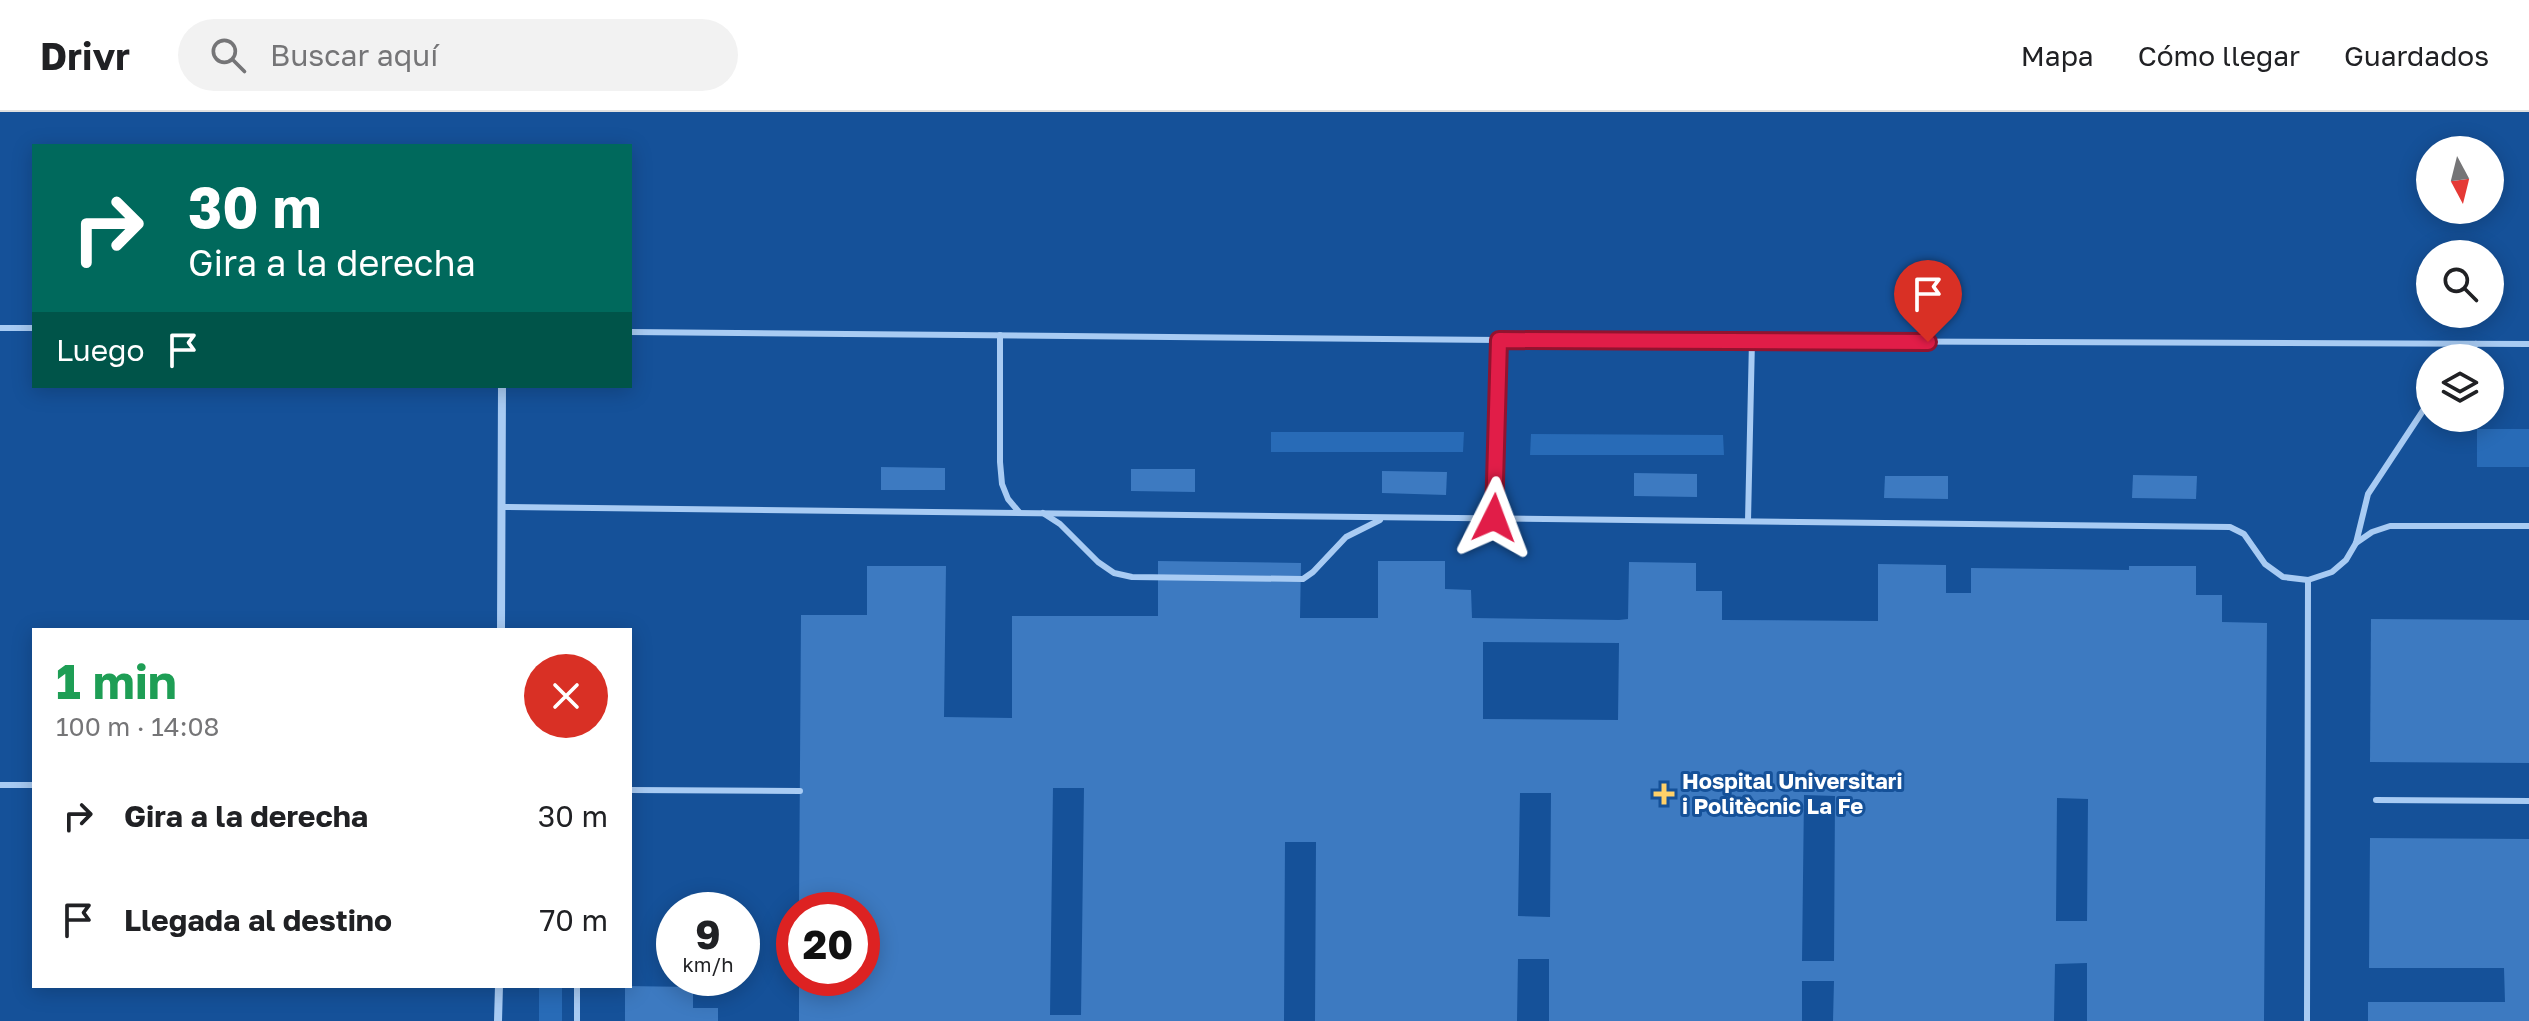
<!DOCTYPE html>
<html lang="es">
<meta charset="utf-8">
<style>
:root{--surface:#fff;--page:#f2f2f2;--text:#202124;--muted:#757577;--line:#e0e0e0}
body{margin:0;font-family:"Golos Text",sans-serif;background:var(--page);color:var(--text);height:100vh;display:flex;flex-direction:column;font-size:30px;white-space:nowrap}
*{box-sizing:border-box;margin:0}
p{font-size:26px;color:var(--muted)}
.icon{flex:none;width:44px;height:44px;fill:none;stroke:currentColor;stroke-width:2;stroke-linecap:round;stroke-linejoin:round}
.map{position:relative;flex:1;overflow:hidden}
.panel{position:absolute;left:32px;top:516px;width:600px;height:360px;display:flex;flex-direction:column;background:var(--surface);border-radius:0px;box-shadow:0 4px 20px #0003}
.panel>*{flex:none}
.hud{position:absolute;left:32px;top:32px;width:600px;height:244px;border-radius:0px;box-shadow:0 4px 20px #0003;background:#00695c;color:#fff;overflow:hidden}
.needle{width:52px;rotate:173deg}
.tools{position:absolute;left:2416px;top:24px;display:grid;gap:16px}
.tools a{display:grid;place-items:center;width:88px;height:88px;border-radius:50%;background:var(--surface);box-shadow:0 4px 20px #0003;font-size:40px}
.speed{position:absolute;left:656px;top:780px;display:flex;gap:16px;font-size:40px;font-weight:700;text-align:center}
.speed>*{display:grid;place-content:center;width:104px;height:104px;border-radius:50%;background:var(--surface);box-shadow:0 4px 20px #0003;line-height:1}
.speed small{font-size:20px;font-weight:400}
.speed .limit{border:12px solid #d22;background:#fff;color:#111}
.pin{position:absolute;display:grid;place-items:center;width:68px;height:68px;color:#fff;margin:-82px -34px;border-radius:50% 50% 50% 0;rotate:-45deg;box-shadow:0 0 8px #0007}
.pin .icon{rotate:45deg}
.me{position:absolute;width:88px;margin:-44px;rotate:3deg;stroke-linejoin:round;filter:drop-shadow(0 0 6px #0008)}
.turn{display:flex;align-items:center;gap:28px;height:168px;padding:0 24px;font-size:36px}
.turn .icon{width:104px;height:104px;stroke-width:2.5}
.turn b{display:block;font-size:56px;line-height:68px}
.then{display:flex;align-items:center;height:76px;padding:0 24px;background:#0003;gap:16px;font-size:30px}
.round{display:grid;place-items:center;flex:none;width:84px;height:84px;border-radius:42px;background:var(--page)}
.headline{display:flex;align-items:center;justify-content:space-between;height:136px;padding:0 24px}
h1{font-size:48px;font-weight:700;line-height:60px;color:#1e9e55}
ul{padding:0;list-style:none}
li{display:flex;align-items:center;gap:24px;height:104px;padding:0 24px}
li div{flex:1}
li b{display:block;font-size:30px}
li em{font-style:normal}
header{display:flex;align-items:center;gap:48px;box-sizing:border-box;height:112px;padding:0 40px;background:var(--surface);border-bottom:2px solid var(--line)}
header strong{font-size:38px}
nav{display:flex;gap:44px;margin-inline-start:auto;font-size:28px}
.search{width:560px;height:72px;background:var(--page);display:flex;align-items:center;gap:20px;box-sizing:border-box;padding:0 28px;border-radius:44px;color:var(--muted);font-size:30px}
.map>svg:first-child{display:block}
.green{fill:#286bb7}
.building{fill:#3d7ac1;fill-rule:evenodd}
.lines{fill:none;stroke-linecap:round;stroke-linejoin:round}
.service{stroke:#a8cbf3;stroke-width:6}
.minor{stroke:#a8cbf3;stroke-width:8}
.route-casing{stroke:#92132f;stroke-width:20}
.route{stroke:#e11d48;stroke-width:14}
.poi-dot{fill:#ffd169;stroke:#155199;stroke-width:3}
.labels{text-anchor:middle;stroke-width:6;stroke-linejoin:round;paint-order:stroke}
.poi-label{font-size:22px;font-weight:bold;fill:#fff;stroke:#155199;text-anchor:start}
</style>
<header>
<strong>Drivr</strong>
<div class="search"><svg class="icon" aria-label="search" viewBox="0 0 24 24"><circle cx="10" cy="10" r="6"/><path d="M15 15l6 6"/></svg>Buscar aquí</div>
<nav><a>Mapa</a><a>Cómo llegar</a><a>Guardados</a></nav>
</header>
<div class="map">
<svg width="2529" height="909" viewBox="0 0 2529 909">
<rect width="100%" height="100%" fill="#155199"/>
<!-- green -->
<g class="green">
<rect x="2477" y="317" width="52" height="38"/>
<polygon points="1271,320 1464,320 1463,340 1271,340"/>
<polygon points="1531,322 1723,323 1724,343 1530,343"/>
<rect x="539" y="874" width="23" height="35"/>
</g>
<!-- building -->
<g class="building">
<polygon points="881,355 945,356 945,378 881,378"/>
<polygon points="1131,357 1195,357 1195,380 1131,379"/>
<polygon points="1382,359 1447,360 1446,383 1382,381"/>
<polygon points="1634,361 1697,362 1697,385 1634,384"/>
<polygon points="2133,363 2197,364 2196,387 2132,386"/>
<polygon points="1885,364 1948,364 1948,387 1884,386"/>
<path d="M1158,449L1301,451L1300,506H1378V449H1445V477L1471,478L1472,506L1619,508L1628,507L1629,450L1696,451V479H1722V508L1878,509V452L1946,453V481H1971V456L2129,458V454H2196V483H2222V510L2267,511L2264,909H2087V851L2055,852L2054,909H1833L1834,869H1802V909H1549V847H1518L1517,909H1315L1316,730H1285L1284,909H799V866H862V798H799L801,503H867V454H946L944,605L1012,606V504H1158ZM1483,530L1619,531L1618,608L1483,607ZM1053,676H1084L1081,903H1050ZM1520,681H1551L1550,805L1518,804ZM1804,683L1835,684L1834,849H1802ZM2057,686L2088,687L2087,809H2056Z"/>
<polygon points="2371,507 2529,508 2529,651 2370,650"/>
<polygon points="2370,726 2529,727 2529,909 2368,909 2368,890 2505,890 2504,856 2369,856"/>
<polygon points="625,874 693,875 693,896 718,896 718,909 625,909"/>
</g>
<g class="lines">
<!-- service -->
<g class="service">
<polyline points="0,216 34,216"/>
<polyline points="630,220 1499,228 2529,232"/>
<polyline points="1000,223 1000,350 1002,372 1008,387 1019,400"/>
<polyline points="2464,246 2476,232"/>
<polyline points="501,395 2230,415 2244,422 2265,452 2283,465 2308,468 2332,460 2346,448 2356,431 2368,382 2430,288"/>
<polyline points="1043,401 1060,412 1098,450 1114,461 1132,465 1303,467 1313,460 1346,425 1380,408"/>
<polyline points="1494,406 1499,228"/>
<polyline points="1748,409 1752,228"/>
<polyline points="2356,431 2372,420 2390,414 2529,414"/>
<polyline points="0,673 34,673"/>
<polyline points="630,678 800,679"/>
<polyline points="2376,688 2529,689"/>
<polyline points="577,909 577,874"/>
<polyline points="2307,909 2308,468"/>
</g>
<!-- minor -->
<g class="minor">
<polyline points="501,518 502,274"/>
<polyline points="498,909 499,874"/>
</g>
</g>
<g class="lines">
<defs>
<polyline id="route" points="1494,406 1499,228 1928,230"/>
</defs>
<!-- route casing -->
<use href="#route" class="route-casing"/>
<!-- route -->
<use href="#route" class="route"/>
</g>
<!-- markers -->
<path class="poi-dot" d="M1660 670h8v8h8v8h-8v8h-8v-8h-8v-8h8z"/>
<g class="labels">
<!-- poi labels -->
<g class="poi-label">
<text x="1682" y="677">Hospital Universitari<tspan x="1682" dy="25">i Politècnic La Fe</tspan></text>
</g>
</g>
</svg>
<div class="tools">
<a><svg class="needle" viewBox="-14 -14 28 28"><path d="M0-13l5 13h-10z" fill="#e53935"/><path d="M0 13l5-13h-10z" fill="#757577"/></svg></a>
<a><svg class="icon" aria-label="search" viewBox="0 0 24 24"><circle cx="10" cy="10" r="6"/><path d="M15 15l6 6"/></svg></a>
<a><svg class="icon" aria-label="layers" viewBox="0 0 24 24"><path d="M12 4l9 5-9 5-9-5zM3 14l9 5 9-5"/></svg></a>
</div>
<div class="speed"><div>9<small>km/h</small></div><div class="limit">20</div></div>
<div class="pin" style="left:1928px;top:230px;background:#d93025"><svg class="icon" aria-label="arrive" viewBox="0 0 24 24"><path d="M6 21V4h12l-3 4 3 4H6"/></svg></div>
<svg class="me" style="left:1494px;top:406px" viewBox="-20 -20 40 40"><path d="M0-17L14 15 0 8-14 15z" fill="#e11d48" stroke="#fff" stroke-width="4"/></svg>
<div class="hud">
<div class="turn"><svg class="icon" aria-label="right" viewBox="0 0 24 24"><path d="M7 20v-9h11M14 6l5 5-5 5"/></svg><div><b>30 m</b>Gira a la derecha</div></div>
<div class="then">Luego<svg class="icon" aria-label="arrive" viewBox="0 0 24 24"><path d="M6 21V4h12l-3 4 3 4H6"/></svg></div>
</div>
<section class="panel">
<div class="headline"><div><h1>1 min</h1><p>100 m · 14:08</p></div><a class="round" style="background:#d93025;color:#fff"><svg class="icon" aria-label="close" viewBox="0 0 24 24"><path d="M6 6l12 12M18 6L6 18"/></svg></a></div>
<ul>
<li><svg class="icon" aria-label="right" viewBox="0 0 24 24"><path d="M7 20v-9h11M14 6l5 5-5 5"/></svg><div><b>Gira a la derecha</b></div><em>30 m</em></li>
<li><svg class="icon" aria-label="arrive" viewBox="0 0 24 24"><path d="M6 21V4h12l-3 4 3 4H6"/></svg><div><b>Llegada al destino</b></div><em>70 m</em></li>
</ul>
</section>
</div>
